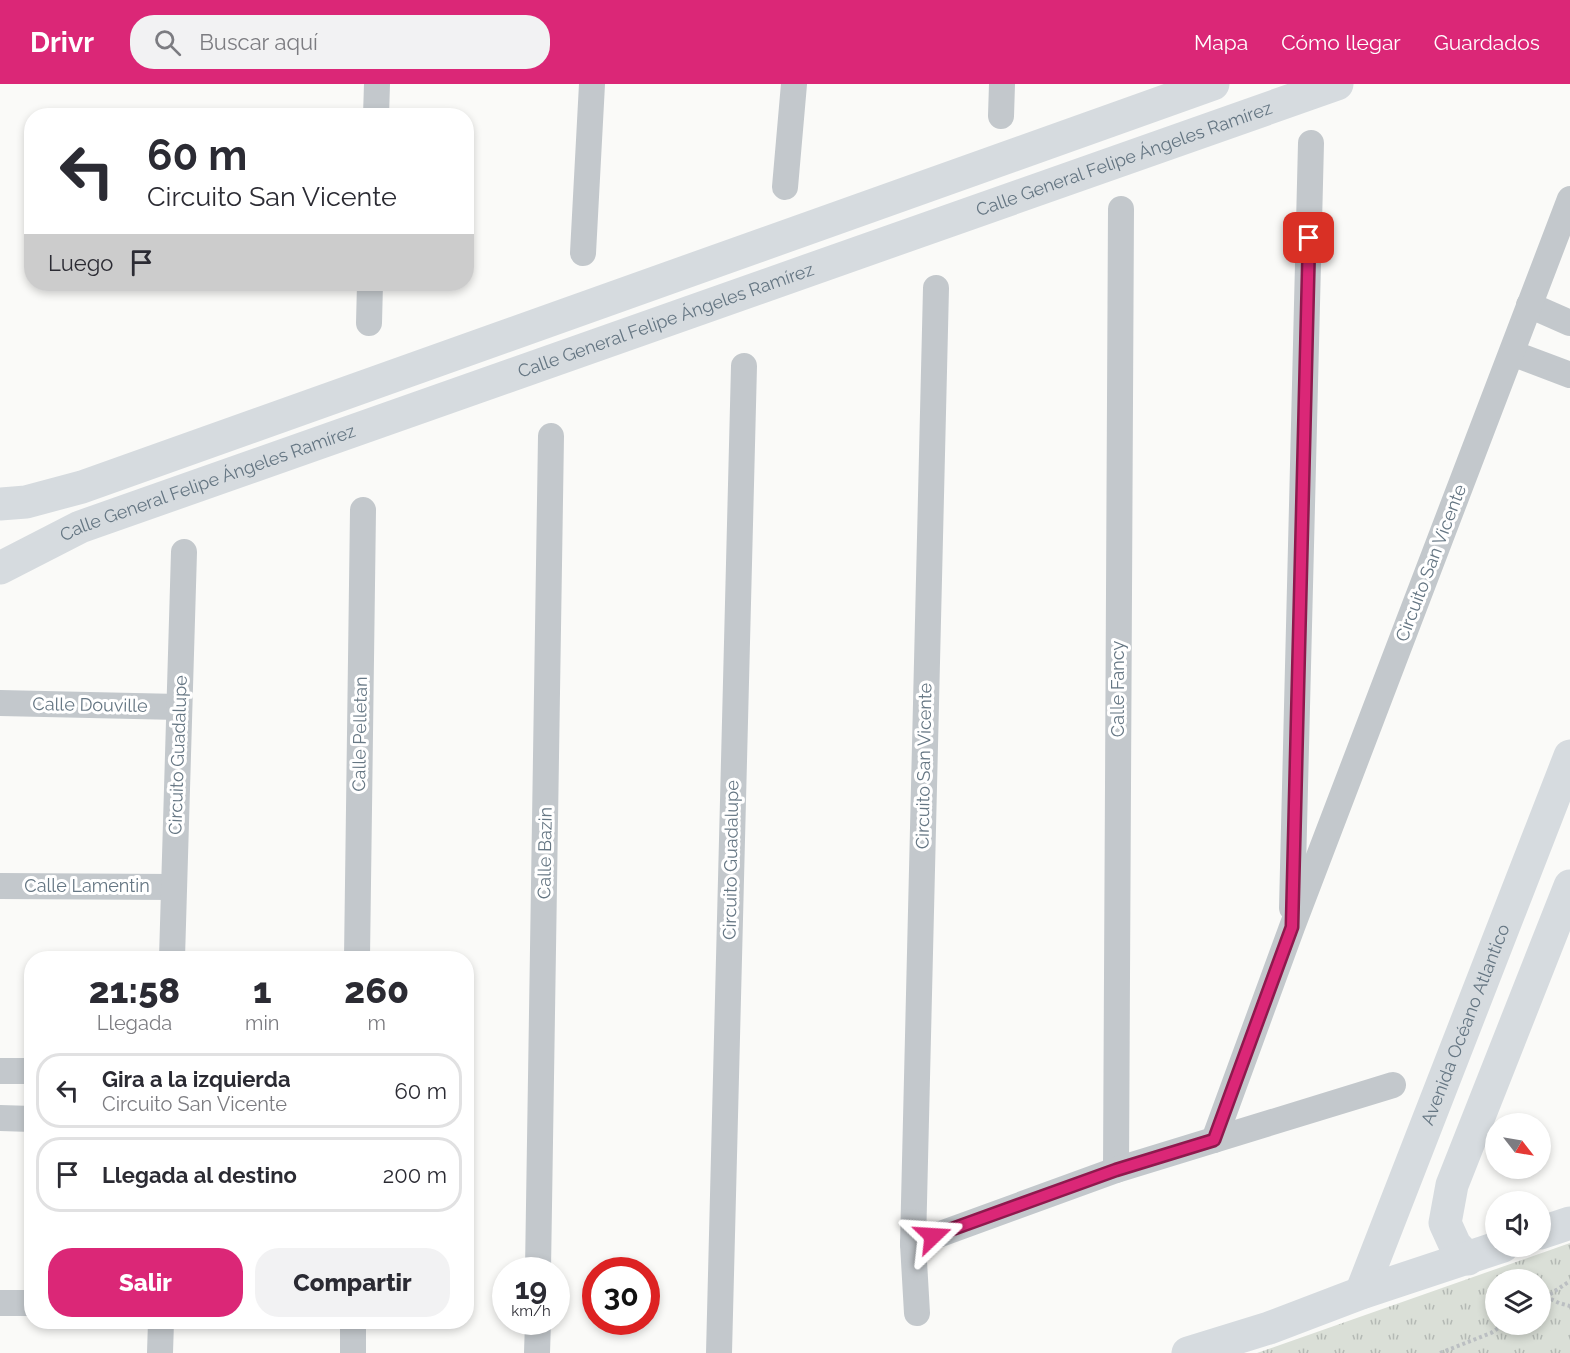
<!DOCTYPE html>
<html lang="es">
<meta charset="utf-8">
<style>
:root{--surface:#fff;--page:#f2f2f3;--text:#2b2b33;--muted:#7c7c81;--line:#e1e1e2;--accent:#db2777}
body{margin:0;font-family:Raleway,sans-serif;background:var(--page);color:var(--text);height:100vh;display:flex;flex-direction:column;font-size:22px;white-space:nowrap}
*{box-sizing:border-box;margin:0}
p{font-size:20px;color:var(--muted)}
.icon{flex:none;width:33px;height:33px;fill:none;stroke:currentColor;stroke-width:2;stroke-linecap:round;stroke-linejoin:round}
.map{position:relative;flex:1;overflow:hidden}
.details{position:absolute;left:24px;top:867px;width:450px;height:378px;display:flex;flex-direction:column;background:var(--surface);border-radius:24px;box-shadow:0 3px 9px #0003}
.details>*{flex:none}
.hud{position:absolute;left:24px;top:24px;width:450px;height:183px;border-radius:24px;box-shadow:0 3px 9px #0003;background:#fff;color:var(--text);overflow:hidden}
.needle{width:39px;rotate:121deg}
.fabs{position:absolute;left:1485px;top:1029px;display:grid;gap:12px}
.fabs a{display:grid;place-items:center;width:66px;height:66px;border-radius:50%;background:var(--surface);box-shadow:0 3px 9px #0003;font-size:30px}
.speed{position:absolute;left:492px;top:1173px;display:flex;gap:12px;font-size:30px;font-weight:700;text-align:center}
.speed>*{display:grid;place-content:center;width:78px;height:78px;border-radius:50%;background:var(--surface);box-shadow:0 3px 9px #0003;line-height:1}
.speed small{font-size:15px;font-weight:400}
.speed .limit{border:9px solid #d22;background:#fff;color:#111}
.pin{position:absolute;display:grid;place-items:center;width:51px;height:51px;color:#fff;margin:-26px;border-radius:12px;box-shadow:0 3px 9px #0006}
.me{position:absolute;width:66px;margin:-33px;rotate:70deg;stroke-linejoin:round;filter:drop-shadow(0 0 4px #0008)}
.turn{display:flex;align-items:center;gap:21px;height:126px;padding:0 24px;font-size:27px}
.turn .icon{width:78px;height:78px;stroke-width:2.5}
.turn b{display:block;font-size:42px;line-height:51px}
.then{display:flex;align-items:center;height:57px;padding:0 24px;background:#0003;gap:12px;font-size:22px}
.eta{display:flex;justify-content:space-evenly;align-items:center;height:102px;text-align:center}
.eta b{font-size:36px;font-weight:800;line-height:42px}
.action{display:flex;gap:12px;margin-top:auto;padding:12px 24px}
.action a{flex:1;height:69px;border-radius:24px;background:var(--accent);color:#fff;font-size:24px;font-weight:800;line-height:69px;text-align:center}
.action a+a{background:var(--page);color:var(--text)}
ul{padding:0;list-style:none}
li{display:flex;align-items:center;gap:18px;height:75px;margin:0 12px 9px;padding:0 12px;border:3px solid var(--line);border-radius:24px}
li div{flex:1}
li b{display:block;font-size:22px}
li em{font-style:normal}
header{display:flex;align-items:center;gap:36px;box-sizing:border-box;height:84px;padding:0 30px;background:var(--accent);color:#fff}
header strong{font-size:28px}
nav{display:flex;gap:33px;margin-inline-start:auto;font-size:21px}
.search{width:420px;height:54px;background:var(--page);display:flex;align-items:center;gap:15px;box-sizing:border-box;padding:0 21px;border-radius:24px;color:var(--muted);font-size:22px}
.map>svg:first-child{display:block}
.grass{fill:url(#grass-tufts);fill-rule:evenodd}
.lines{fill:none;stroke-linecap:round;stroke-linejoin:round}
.path{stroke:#bbbfc2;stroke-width:4;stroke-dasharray:3 3;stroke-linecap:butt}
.street{stroke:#c3c8cc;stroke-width:26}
.secondary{stroke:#d6dbdf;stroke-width:33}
.route-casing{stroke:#8e194d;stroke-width:15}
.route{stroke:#db2777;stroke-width:10}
.labels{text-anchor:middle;stroke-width:6;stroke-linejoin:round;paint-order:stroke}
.street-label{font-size:18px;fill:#657683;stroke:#fff}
</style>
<header>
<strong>Drivr</strong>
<div class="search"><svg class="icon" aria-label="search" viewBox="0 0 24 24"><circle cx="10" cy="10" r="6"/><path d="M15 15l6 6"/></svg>Buscar aquí</div>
<nav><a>Mapa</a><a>Cómo llegar</a><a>Guardados</a></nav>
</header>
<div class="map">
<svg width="1570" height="1269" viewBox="0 0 1570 1269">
<defs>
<pattern id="grass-tufts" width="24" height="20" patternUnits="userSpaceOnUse" patternTransform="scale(1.5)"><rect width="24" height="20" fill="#dadfd7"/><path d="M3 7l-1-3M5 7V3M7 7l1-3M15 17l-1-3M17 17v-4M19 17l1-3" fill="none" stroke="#b4b9b4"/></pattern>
</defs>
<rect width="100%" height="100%" fill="#fafaf8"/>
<!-- grass -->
<path class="grass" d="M1570,1159V1269H1257ZM1496,1196H1540V1240H1496Z"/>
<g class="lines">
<!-- path -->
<g class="path">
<polyline points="1540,1210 1559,1219 1570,1222"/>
<polyline points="1540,1217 1570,1197"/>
<polyline points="1440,1269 1491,1249 1504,1240"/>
</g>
<!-- street -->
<g class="street">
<polyline points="376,32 377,0"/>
<polyline points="1001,32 1002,0"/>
<polyline points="785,103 794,0"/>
<polyline points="583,169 592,0"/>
<polyline points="1529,221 1570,239"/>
<polyline points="369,239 370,200"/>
<polyline points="1512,269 1570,291"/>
<polyline points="0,619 179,623"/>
<polyline points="0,802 174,803"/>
<polyline points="1292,824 1311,59"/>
<polyline points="172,874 184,468"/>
<polyline points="357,874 363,426"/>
<polyline points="0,987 32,987"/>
<polyline points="0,1034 32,1035"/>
<polyline points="1214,1056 1292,843 1570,115"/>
<polyline points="1116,1086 1121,125"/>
<polyline points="913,1160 1116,1086 1393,1001"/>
<polyline points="538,1186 551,352"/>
<polyline points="0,1219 32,1219"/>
<polyline points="917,1229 913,1160 936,204"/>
<polyline points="160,1269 161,1238"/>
<polyline points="353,1269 353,1238"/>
<polyline points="537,1269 538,1238"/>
<polyline points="719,1269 744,282"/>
</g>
<!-- secondary -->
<g class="secondary">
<polyline points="0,420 26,418 82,403 1213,0"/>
<path id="s1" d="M0,484L80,443L1337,0"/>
<polyline points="1540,1149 1570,1139"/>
<polyline points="1468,1175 1455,1161 1445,1139 1452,1101 1570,802"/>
<path id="s2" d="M1361,1209L1570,672"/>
<polyline points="1188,1269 1269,1244 1361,1209 1503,1162"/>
</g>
</g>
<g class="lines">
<defs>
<polyline id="route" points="933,1152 1116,1086 1214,1056 1292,843 1309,154"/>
</defs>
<!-- route casing -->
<use href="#route" class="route-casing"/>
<!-- route -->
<use href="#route" class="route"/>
</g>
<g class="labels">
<!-- street labels -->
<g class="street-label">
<text dy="6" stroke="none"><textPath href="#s1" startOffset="1197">Calle General Felipe Ángeles Ramírez</textPath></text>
<text dy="6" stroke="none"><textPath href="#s1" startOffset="711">Calle General Felipe Ángeles Ramírez</textPath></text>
<text dy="6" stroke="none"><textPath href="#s1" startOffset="225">Calle General Felipe Ángeles Ramírez</textPath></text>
<text transform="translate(1431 479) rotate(-69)" y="6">Circuito San Vicente</text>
<text transform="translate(1118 605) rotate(-90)" y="6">Calle Fancy</text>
<text transform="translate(90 621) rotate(1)" y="6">Calle Douville</text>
<text transform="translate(360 650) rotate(-89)" y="6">Calle Pelletan</text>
<text transform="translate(178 671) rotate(-88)" y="6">Circuito Guadalupe</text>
<text transform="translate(924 682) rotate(-89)" y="6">Circuito San Vicente</text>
<text transform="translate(545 769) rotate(-89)" y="6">Calle Bazin</text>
<text transform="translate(731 776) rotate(-89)" y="6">Circuito Guadalupe</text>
<text x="87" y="808">Calle Lamentin</text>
<text dy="6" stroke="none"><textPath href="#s2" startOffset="288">Avenida Océano Atlantico</textPath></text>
</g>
</g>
</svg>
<div class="fabs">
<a><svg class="needle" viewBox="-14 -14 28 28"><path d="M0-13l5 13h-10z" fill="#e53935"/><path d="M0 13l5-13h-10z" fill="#7c7c81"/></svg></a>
<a><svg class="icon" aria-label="sound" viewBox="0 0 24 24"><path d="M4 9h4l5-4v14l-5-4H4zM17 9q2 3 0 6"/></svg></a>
<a><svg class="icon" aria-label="layers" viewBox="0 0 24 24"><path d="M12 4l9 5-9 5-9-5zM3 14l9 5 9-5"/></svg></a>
</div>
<div class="speed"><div>19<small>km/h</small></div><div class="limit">30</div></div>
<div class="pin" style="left:1309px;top:154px;background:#d93025"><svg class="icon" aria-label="arrive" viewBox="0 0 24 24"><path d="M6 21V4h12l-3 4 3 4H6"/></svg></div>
<svg class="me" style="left:933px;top:1152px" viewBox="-20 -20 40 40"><path d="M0-17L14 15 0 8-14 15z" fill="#db2777" stroke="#fff" stroke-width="4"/></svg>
<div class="hud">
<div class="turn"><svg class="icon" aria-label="left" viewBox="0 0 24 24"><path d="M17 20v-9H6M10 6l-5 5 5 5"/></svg><div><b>60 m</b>Circuito San Vicente</div></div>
<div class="then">Luego<svg class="icon" aria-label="arrive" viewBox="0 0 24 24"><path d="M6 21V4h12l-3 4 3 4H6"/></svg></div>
</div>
<section class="details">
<div class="eta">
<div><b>21:58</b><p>Llegada</p></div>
<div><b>1</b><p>min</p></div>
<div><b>260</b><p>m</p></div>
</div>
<ul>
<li><svg class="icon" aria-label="left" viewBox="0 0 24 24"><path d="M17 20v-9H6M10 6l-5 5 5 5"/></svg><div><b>Gira a la izquierda</b><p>Circuito San Vicente</p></div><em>60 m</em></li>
<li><svg class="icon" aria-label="arrive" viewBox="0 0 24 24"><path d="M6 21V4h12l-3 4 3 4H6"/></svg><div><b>Llegada al destino</b></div><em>200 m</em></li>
</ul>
<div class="action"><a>Salir</a><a>Compartir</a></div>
</section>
</div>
